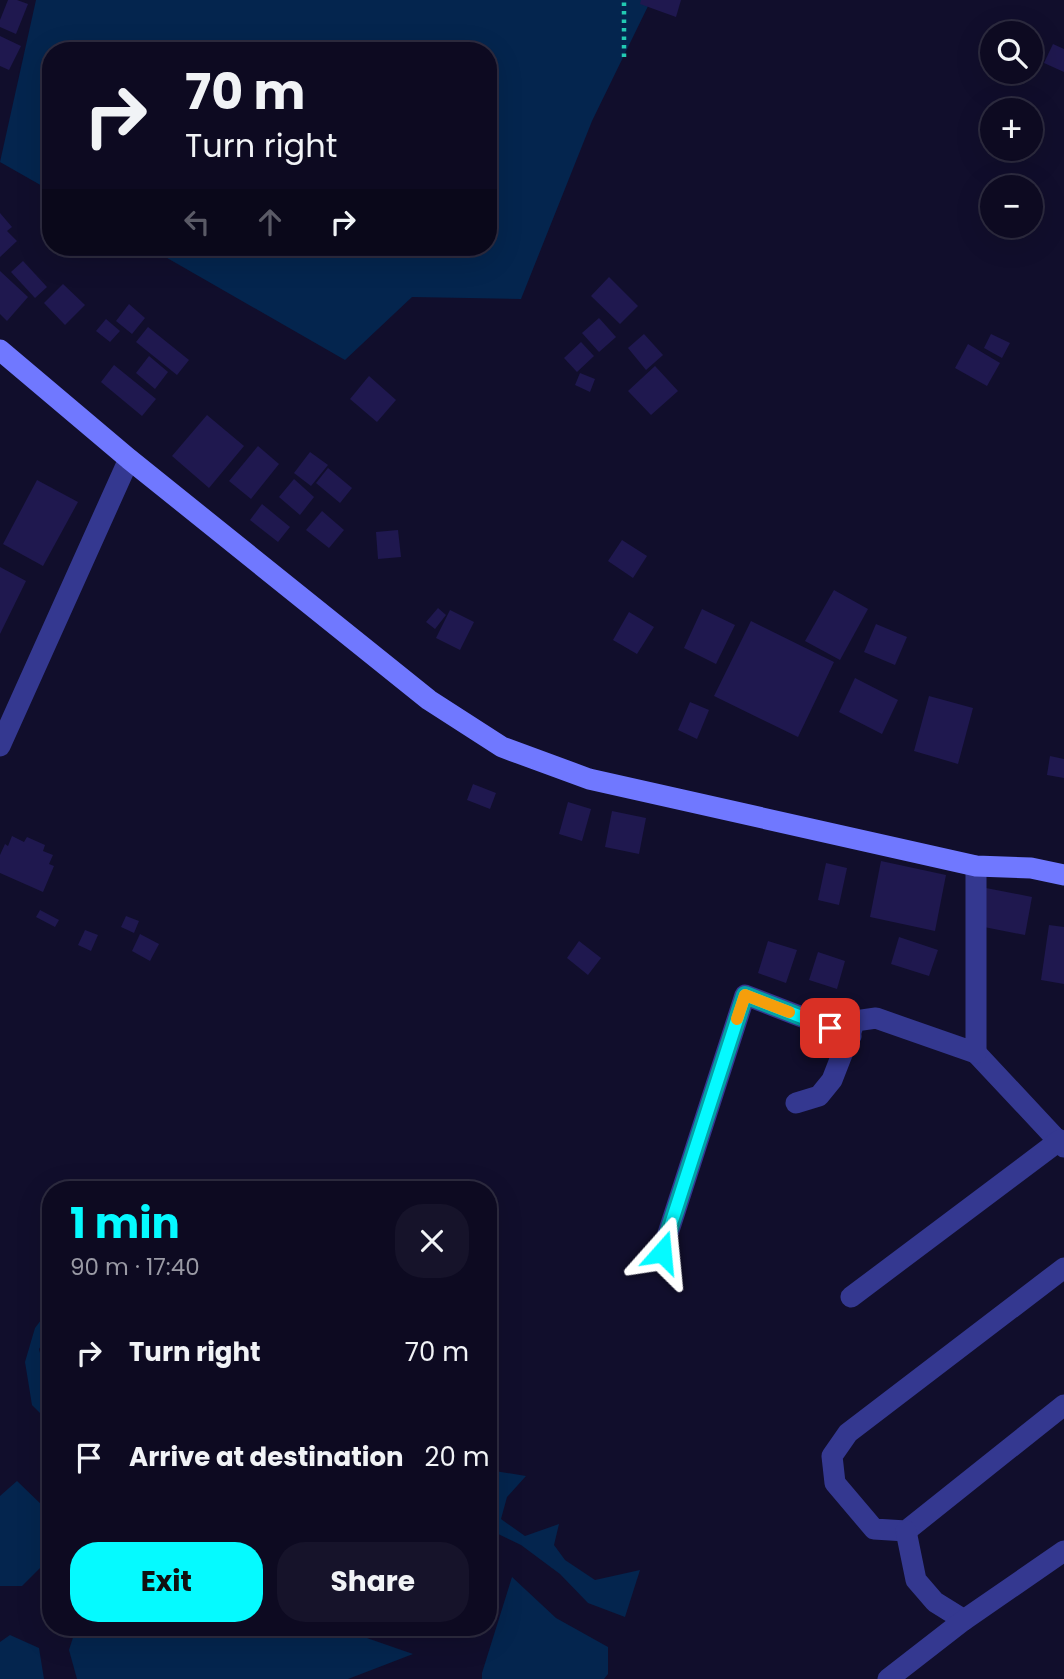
<!DOCTYPE html>
<meta charset="utf-8">
<style>
:root{--surface:#0d0a21;--page:#16132a;--text:#f1f3f6;--muted:#9a9aa5;--line:#2d2b3f;--accent:#05faff}
body{margin:0;font-family:Poppins,sans-serif;background:var(--page);color:var(--text);height:100vh;display:flex;flex-direction:column;font-size:26px;white-space:nowrap}
*{box-sizing:border-box;margin:0}
p{font-size:23px;color:var(--muted)}
.icon{flex:none;width:38px;height:38px;fill:none;stroke:currentColor;stroke-width:2;stroke-linecap:round;stroke-linejoin:round}
.map{position:relative;flex:1;overflow:hidden}
.details{position:absolute;left:42px;top:1181px;width:455px;height:455px;display:flex;flex-direction:column;background:var(--surface);border-radius:28px;box-shadow:0 7px 28px #0002,0 0 0 2px var(--line)}
.details>*{flex:none}
.top-card{position:absolute;left:42px;top:42px;width:455px;height:214px;border-radius:28px;box-shadow:0 7px 28px #0002,0 0 0 2px var(--line);background:#0d0a21;color:var(--text);overflow:hidden}
.fabs{position:absolute;left:980px;top:21px;display:grid;gap:14px}
.fabs a{display:grid;place-items:center;width:63px;height:63px;border-radius:50%;background:var(--surface);box-shadow:0 7px 28px #0002,0 0 0 2px var(--line);font-size:35px}
.pin{position:absolute;display:grid;place-items:center;width:60px;height:60px;color:#fff;margin:-30px;border-radius:14px;box-shadow:0 4px 10px #0006}
.me{position:absolute;width:77px;margin:-38px;rotate:18deg;stroke-linejoin:round;filter:drop-shadow(0 0 5px #0008)}
.turn{display:flex;align-items:center;gap:24px;height:147px;padding:0 28px;font-size:32px}
.turn .icon{width:91px;height:91px;stroke-width:2.5}
.turn b{display:block;font-size:49px;line-height:60px}
.lanes{display:flex;align-items:center;height:66px;padding:0 28px;background:#0003;justify-content:center;gap:35px;direction:ltr}
.lanes .off{opacity:.35}
.round{display:grid;place-items:center;flex:none;width:74px;height:74px;border-radius:28px;background:var(--page)}
.summary{display:flex;align-items:center;justify-content:space-between;height:119px;padding:0 28px}
h1{font-size:42px;font-weight:700;line-height:52px;color:var(--accent)}
.primary-button{display:flex;gap:14px;margin-top:auto;padding:14px 28px}
.primary-button a{flex:1;height:80px;border-radius:28px;background:var(--accent);color:#111;font-size:28px;font-weight:700;line-height:80px;text-align:center}
.primary-button a+a{background:var(--page);color:var(--text)}
ul{padding:0;list-style:none}
li{display:flex;align-items:center;gap:21px;height:105px;padding:0 28px}
li div{flex:1}
li b{display:block;font-size:26px}
li em{font-style:normal}
.map>svg:first-child{display:block}
.water{fill:#04254e}
.building{fill:#1f184f}
.lines{fill:none;stroke-linecap:round;stroke-linejoin:round}
.path{stroke:#22cab2;stroke-width:4.5;stroke-dasharray:3.5 5;stroke-linecap:butt}
.street{stroke:#343890;stroke-width:21}
.secondary{stroke:#7078ff;stroke-width:21}
.route-casing{stroke:#03a2a6;stroke-width:18}
.route{stroke:#05faff;stroke-width:12}
.slow{stroke:#f59e0b;stroke-width:12}
</style>
<div class="map">
<svg width="1064" height="1679" viewBox="0 0 1064 1679">
<rect width="100%" height="100%" fill="#110e2c"/>
<!-- water -->
<g class="water">
<polygon points="36,0 651,0 592,121 521,299 412,297 345,360 148,247 488,247 488,51 51,51 51,191 0,162"/>
<polygon points="51,1307 51,1330 39,1349 51,1399 51,1424 32,1405 25,1362 35,1328"/>
<polygon points="495,1471 526,1476 507,1497 501,1519 525,1536 559,1524 554,1545 565,1560 595,1580 640,1570 625,1617 588,1603 560,1574 521,1545 488,1529 488,1484"/>
<polygon points="17,1481 46,1509 40,1550 40,1568 22,1586 0,1586 0,1496"/>
<polygon points="512,1577 556,1618 608,1647 608,1674 604,1679 482,1679 482,1673"/>
<polygon points="76,1628 338,1628 413,1654 348,1679 77,1679 69,1650"/>
<polygon points="10,1635 39,1648 44,1679 0,1679 0,1642"/>
</g>
<!-- building -->
<g class="building">
<polygon points="8,0 17,0 28,4 16,34 0,27 0,20"/>
<polygon points="641,0 681,0 676,17 640,4"/>
<polygon points="0,36 21,46 9,70 0,66"/>
<polygon points="1053,44 1064,49 1064,72 1044,63"/>
<polygon points="0,213 12,227 7,231 17,241 0,257"/>
<polygon points="23,261 47,287 35,298 11,272"/>
<polygon points="0,271 28,297 7,321 0,314"/>
<polygon points="609,277 638,306 620,324 591,296"/>
<polygon points="63,284 85,305 65,325 44,303"/>
<polygon points="129,304 145,318 132,334 116,321"/>
<polygon points="599,318 616,337 599,352 582,333"/>
<polygon points="106,319 120,331 110,342 96,331"/>
<polygon points="148,327 189,360 177,375 136,342"/>
<polygon points="644,334 663,355 646,370 628,348"/>
<polygon points="991,334 1010,343 1002,358 984,348"/>
<polygon points="581,342 594,356 577,372 564,358"/>
<polygon points="968,344 1000,363 987,386 955,368"/>
<polygon points="149,356 168,372 155,389 136,373"/>
<polygon points="114,365 156,399 142,416 101,382"/>
<polygon points="655,366 678,391 651,415 628,391"/>
<polygon points="580,373 595,379 590,392 575,385"/>
<polygon points="369,376 396,400 377,422 350,399"/>
<polygon points="207,415 244,446 209,488 172,456"/>
<polygon points="258,446 279,464 251,499 229,481"/>
<polygon points="310,452 328,465 311,486 294,473"/>
<polygon points="328,468 352,488 340,503 316,483"/>
<polygon points="294,479 314,497 300,515 279,497"/>
<polygon points="37,480 78,502 43,566 3,544"/>
<polygon points="262,504 290,527 278,542 250,520"/>
<polygon points="322,511 344,530 329,548 306,530"/>
<polygon points="398,530 401,557 378,559 376,532"/>
<polygon points="622,540 647,556 633,578 608,561"/>
<polygon points="0,567 26,581 0,634"/>
<polygon points="834,590 868,609 840,660 805,641"/>
<polygon points="438,608 446,615 435,629 426,622"/>
<polygon points="702,609 735,625 716,664 684,648"/>
<polygon points="450,610 474,622 460,650 436,638"/>
<polygon points="629,612 654,627 637,654 613,640"/>
<polygon points="751,621 834,662 798,737 714,696"/>
<polygon points="876,624 907,637 895,665 864,652"/>
<polygon points="855,678 898,700 882,734 839,712"/>
<polygon points="929,696 973,708 958,764 914,751"/>
<polygon points="690,702 709,710 697,739 678,730"/>
<polygon points="1050,756 1064,759 1064,778 1047,775"/>
<polygon points="473,784 496,793 490,809 467,800"/>
<polygon points="568,802 591,809 582,841 559,834"/>
<polygon points="612,811 646,818 639,854 605,847"/>
<polygon points="12,836 24,842 27,837 45,845 43,851 53,855 49,864 54,866 43,892 0,873 0,855 5,844 8,846"/>
<polygon points="881,861 946,875 935,931 870,917"/>
<polygon points="826,863 847,868 839,905 818,900"/>
<polygon points="986,888 1032,897 1025,935 979,926"/>
<polygon points="40,910 59,920 55,927 36,917"/>
<polygon points="126,916 139,921 134,933 121,927"/>
<polygon points="1049,925 1064,927 1064,984 1041,980"/>
<polygon points="85,930 98,935 91,951 78,945"/>
<polygon points="140,934 159,944 150,961 132,951"/>
<polygon points="899,937 938,950 929,976 891,964"/>
<polygon points="579,941 601,958 588,975 567,958"/>
<polygon points="768,941 797,950 786,983 758,973"/>
<polygon points="818,952 845,961 837,989 809,980"/>
</g>
<g class="lines">
<!-- path -->
<polyline class="path" points="624,57 624,0"/>
<!-- street -->
<g class="street">
<polyline points="0,746 129,459"/>
<polyline points="976,1053 1064,1147"/>
<polyline points="796,1103 819,1096 832,1080 855,1021 876,1018 976,1053 976,866"/>
<polyline points="662,1252 745,995 851,1036"/>
<polyline points="1064,1268 848,1433 832,1456 835,1483 874,1529 906,1531 1064,1405"/>
<polyline points="851,1297 1060,1140"/>
<polyline points="906,1531 916,1580 935,1602 964,1620"/>
<polyline points="888,1679 964,1620 1064,1551"/>
</g>
<!-- secondary -->
<polyline class="secondary" points="0,350 129,459 429,700 502,747 589,779 976,866 1031,868 1064,875"/>
</g>
<g class="lines">
<defs>
<polyline id="route" points="662,1252 745,995 830,1028"/>
</defs>
<!-- route casing -->
<use href="#route" class="route-casing"/>
<!-- route -->
<use href="#route" class="route"/>
<!-- slow -->
<polyline class="slow" points="737,1019 745,995 789,1012"/>
</g>
</svg>
<div class="fabs">
<a><svg class="icon" aria-label="search" viewBox="0 0 24 24"><circle cx="10" cy="10" r="6"/><path d="M15 15l6 6"/></svg></a>
<a>+</a>
<a>−</a>
</div>
<div class="pin" style="left:830px;top:1028px;background:#d93025"><svg class="icon" aria-label="arrive" viewBox="0 0 24 24"><path d="M6 21V4h12l-3 4 3 4H6"/></svg></div>
<svg class="me" style="left:662px;top:1252px" viewBox="-20 -20 40 40"><path d="M0-17L14 15 0 8-14 15z" fill="#05faff" stroke="#fff" stroke-width="4"/></svg>
<div class="top-card">
<div class="turn"><svg class="icon" aria-label="right" viewBox="0 0 24 24"><path d="M7 20v-9h11M14 6l5 5-5 5"/></svg><div><b>70 m</b>Turn right</div></div>
<div class="lanes"><svg class="icon off" aria-label="left" viewBox="0 0 24 24"><path d="M17 20v-9H6M10 6l-5 5 5 5"/></svg><svg class="icon off" aria-label="ahead" viewBox="0 0 24 24"><path d="M12 20V5M6 11l6-6 6 6"/></svg><svg class="icon" aria-label="right" viewBox="0 0 24 24"><path d="M7 20v-9h11M14 6l5 5-5 5"/></svg></div>
</div>
<section class="details">
<div class="summary"><div><h1>1 min</h1><p>90 m · 17:40</p></div><a class="round"><svg class="icon" aria-label="close" viewBox="0 0 24 24"><path d="M6 6l12 12M18 6L6 18"/></svg></a></div>
<ul>
<li><svg class="icon" aria-label="right" viewBox="0 0 24 24"><path d="M7 20v-9h11M14 6l5 5-5 5"/></svg><div><b>Turn right</b></div><em>70 m</em></li>
<li><svg class="icon" aria-label="arrive" viewBox="0 0 24 24"><path d="M6 21V4h12l-3 4 3 4H6"/></svg><div><b>Arrive at destination</b></div><em>20 m</em></li>
</ul>
<div class="primary-button"><a>Exit</a><a>Share</a></div>
</section>
</div>
